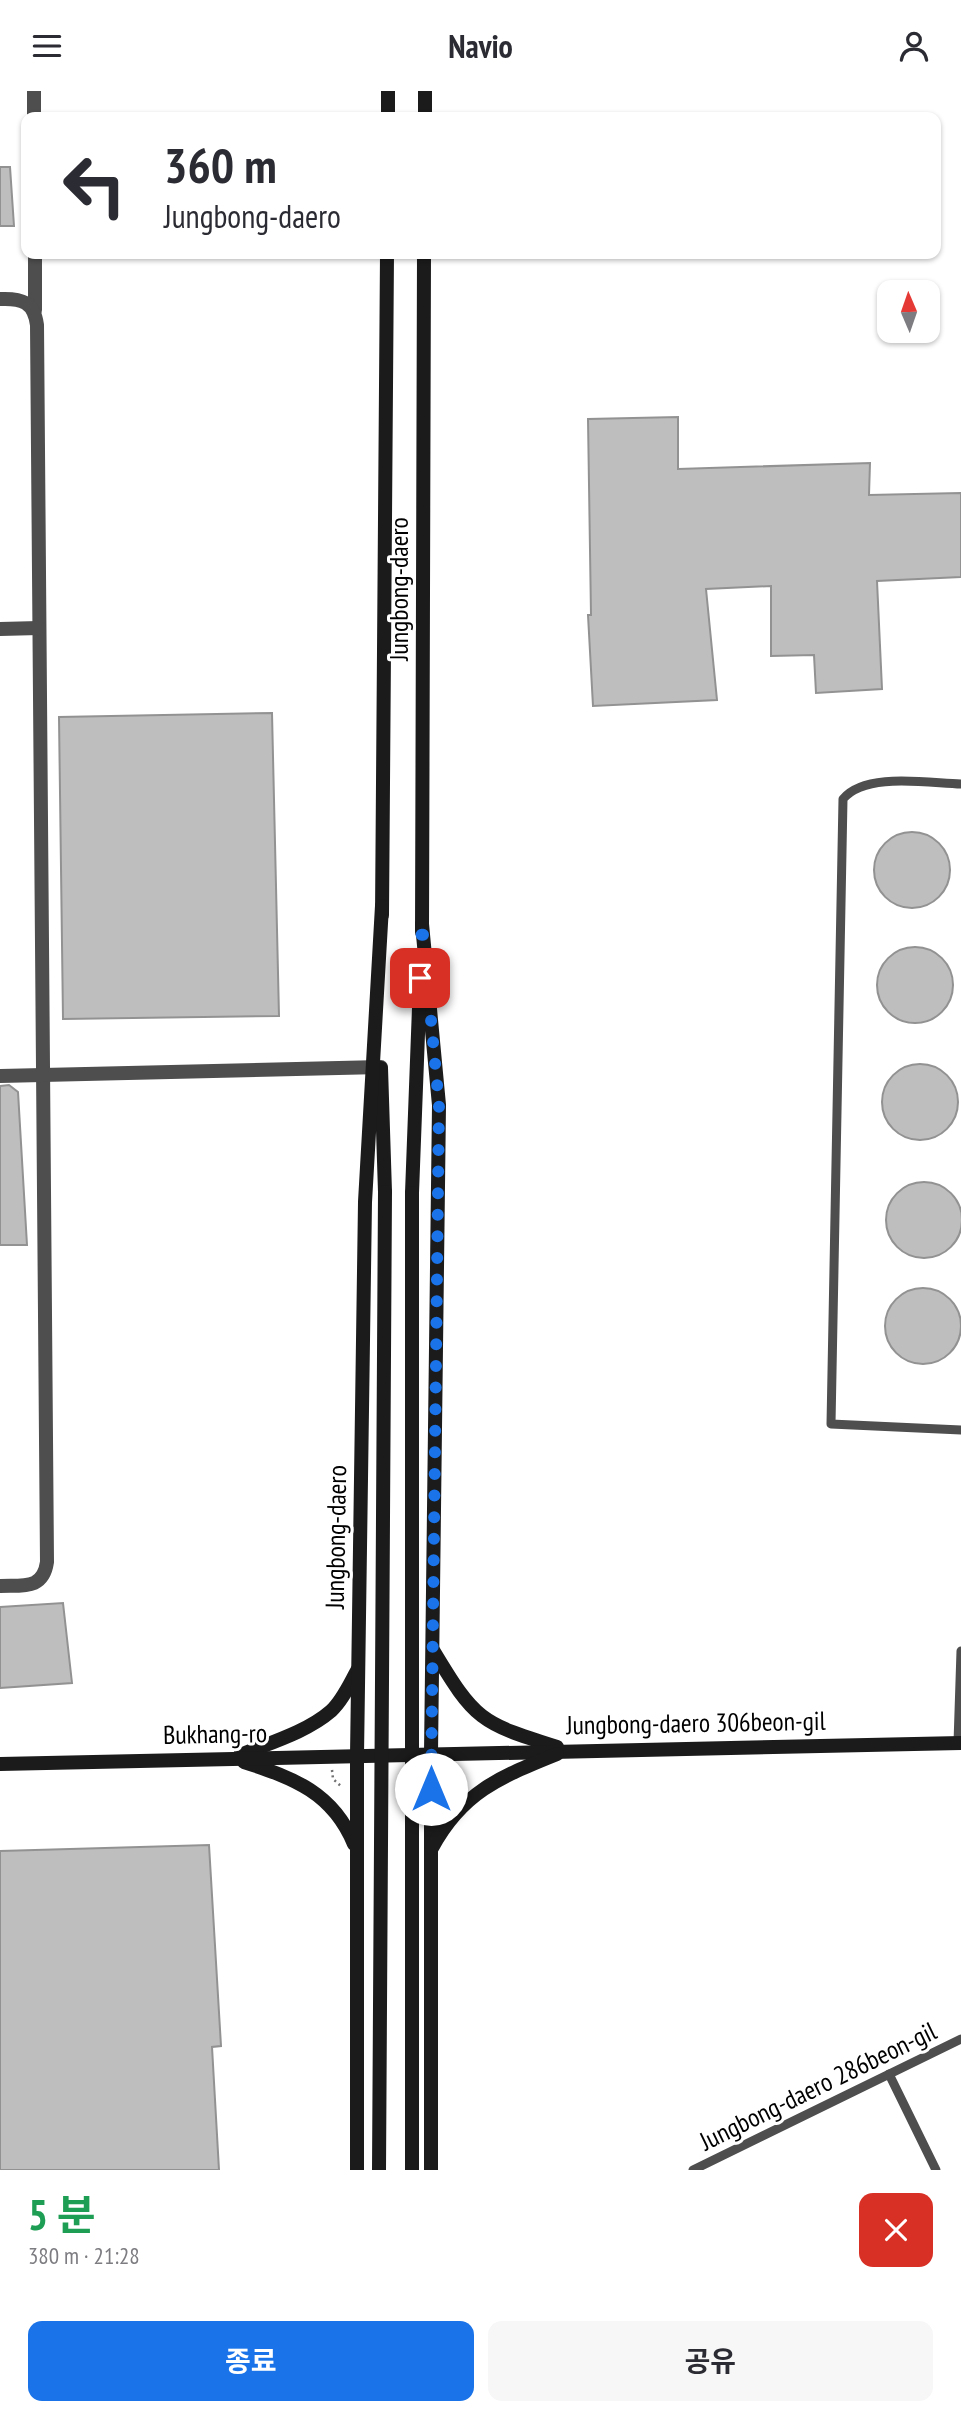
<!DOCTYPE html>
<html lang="ko">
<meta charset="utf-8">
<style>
:root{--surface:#fff;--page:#f7f7f7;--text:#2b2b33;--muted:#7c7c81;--accent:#1a73e8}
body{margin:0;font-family:"PT Sans Narrow","Noto Sans KR",sans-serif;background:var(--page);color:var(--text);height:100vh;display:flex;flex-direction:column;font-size:26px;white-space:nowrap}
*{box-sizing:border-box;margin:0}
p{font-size:23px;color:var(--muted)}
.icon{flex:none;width:38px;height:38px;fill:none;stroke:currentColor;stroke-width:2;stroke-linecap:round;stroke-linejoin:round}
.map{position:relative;height:2079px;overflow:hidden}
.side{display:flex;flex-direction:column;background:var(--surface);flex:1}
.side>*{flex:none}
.hud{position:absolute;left:21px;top:21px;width:920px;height:147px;border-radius:14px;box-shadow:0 2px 5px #0004;background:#fff;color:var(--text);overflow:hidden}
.needle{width:46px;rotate:358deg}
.tools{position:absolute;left:877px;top:189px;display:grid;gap:14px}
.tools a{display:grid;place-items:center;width:63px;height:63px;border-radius:14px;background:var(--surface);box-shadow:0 2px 5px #0004;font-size:35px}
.pin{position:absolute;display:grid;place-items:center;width:60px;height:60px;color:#fff;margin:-30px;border-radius:14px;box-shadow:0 4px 10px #0006}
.me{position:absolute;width:77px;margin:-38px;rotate:0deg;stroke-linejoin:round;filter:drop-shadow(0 0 5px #0008)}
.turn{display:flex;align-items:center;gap:24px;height:147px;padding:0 28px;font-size:32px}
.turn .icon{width:91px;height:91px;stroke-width:2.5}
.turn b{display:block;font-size:49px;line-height:60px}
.round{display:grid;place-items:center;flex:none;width:74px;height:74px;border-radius:14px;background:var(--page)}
.head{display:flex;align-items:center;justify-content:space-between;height:119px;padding:0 28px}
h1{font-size:42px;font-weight:700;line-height:52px;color:#1e9e55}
.button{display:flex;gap:14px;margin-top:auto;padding:14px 28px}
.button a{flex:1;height:80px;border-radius:14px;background:var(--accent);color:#fff;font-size:28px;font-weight:700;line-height:80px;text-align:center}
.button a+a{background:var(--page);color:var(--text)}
header{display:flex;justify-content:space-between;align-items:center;height:91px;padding:0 28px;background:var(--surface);font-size:32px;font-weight:700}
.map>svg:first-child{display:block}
.building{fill:#bebebe;stroke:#929292;stroke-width:2}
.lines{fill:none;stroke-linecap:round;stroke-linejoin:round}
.path{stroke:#707070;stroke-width:2.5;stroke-dasharray:2 3.5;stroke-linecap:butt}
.lane{stroke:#4e4e4e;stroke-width:9}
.street{stroke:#4e4e4e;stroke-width:14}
.secondary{stroke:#1b1b1b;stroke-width:14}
.secondary-bridge{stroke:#1b1b1b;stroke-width:14}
.route{stroke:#1a73e8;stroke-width:12;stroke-dasharray:0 21.6}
.labels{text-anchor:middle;stroke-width:6;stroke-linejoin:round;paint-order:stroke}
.street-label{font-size:26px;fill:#000;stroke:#fff}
</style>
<header><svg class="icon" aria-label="menu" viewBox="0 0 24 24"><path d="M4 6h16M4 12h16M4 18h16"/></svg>Navio<svg class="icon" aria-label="person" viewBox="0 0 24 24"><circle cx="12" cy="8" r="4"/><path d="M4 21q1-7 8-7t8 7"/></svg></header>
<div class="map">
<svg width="961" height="2079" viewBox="0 0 961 2079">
<rect width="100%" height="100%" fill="#fff"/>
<!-- building -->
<g class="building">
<polygon points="0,76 10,76 14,135 0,135"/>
<polygon points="678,326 678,378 870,372 869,404 961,402 961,486 877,490 882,598 816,602 814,564 771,565 771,495 706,498 717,609 593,615 588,524 591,524 588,328"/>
<polygon points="272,622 279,925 63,928 59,626"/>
<circle cx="912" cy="779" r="38"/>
<circle cx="915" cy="894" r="38"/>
<circle cx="920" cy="1011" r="38"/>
<polygon points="9,994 18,1001 27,1154 0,1154 0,995"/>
<circle cx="924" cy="1129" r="38"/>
<circle cx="923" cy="1235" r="38"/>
<polygon points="63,1512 72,1592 0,1597 0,1516"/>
<polygon points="209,1754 221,1955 212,1956 219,2079 0,2079 0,1760"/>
</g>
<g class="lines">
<!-- path -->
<polyline class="path" points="332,1679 333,1688 342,1696"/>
<!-- lane -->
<g class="lane">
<path d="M961,693C927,692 865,681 843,708L831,1333L961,1339"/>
<polyline points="958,1652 961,1560"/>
<polyline points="889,1983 936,2079"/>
<polyline points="693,2079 961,1948"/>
</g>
<!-- street -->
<g class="street">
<polyline points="34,0 34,26"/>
<polyline points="35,163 35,219"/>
<path d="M0,208C22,207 34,211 37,234L47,1471C43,1499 23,1494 0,1495"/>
<polyline points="0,538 39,537"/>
<polyline points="0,985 381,976"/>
</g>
<!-- secondary -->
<g class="secondary">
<polyline points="388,26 388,0"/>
<polyline points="425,26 425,0"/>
<polyline points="382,824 387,163"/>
<polyline points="422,833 439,1014 431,1662 431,2079"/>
<polyline points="422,841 424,163"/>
<polyline points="381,977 385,1101"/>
<polyline points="412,1102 420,890"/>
<path d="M433,1559C475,1629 480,1632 557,1656"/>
<path d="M240,1664C269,1652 307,1641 331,1620C343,1609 350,1592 358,1578"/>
<path d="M244,1671C294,1687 333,1702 354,1753"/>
<polyline points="0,1673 961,1652"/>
<path d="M432,1757C462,1701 500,1686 557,1663"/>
<polyline points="357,2079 357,1664 365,1111 382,815"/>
</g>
<!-- secondary-bridge -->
<g class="secondary-bridge">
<polyline points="412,1102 412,2079"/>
<polyline points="379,2079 385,1101"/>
</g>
</g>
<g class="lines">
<!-- route -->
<polyline class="route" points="420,887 422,833 439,1014 431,1698"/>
</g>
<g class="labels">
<!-- street labels -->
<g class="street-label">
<text transform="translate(399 498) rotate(-90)" y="9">Jungbong-daero</text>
<text transform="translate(336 1446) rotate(-89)" y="9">Jungbong-daero</text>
<text transform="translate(696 1632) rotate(-1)" y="9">Jungbong-daero 306beon-gil</text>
<text transform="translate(215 1643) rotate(-1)" y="9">Bukhang-ro</text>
<text transform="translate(818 1995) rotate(-26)" y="9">Jungbong-daero 286beon-gil</text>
</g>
</g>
</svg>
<div class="tools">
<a><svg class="needle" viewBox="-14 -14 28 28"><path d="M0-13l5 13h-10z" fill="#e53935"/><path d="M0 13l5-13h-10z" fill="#7c7c81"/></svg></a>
</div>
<div class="pin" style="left:420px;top:887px;background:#d93025"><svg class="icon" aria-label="arrive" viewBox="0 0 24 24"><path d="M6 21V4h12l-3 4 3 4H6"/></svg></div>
<svg class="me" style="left:431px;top:1698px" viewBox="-20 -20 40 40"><circle r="19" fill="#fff"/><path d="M0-13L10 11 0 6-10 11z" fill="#1a73e8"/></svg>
<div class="hud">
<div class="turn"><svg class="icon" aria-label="left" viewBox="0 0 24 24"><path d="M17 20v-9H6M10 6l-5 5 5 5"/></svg><div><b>360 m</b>Jungbong-daero</div></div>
</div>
</div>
<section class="side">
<div class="head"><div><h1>5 분</h1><p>380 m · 21:28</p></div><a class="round" style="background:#d93025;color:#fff"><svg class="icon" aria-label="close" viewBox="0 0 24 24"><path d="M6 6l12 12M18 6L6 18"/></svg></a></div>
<div class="button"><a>종료</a><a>공유</a></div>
</section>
